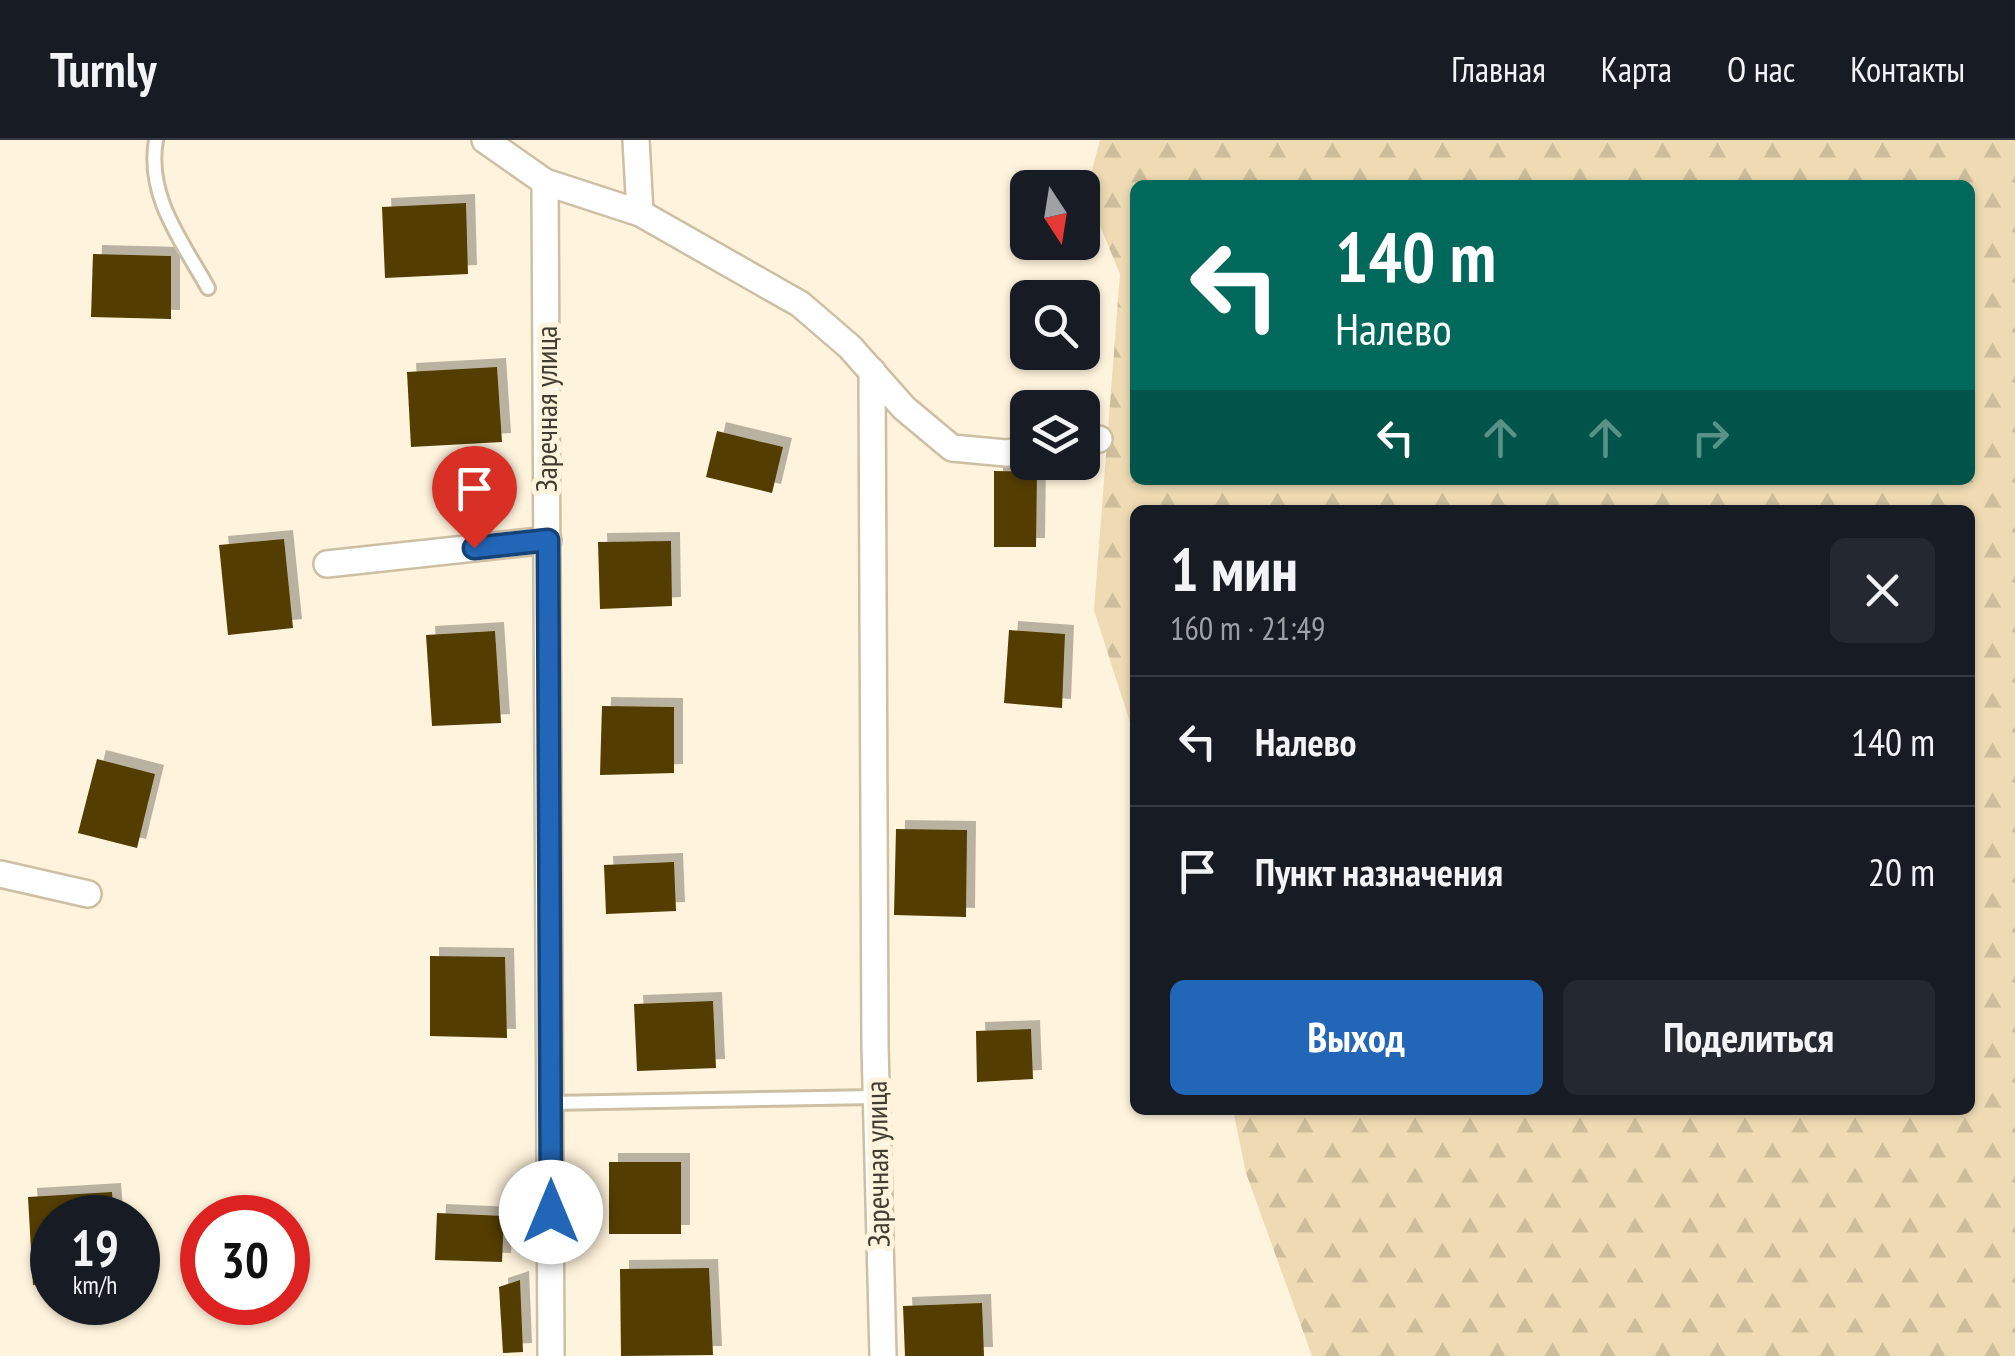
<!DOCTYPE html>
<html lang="ru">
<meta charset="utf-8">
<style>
:root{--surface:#171b24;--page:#242831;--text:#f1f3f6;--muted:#9ea1a6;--line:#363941;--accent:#2267b7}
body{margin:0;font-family:"PT Sans Narrow",sans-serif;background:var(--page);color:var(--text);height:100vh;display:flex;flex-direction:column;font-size:38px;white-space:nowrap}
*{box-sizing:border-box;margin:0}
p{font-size:32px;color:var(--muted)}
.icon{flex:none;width:55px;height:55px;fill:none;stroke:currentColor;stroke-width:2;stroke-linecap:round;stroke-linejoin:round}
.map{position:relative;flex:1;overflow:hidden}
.panel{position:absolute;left:1130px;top:365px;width:845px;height:610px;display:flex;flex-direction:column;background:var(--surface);border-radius:15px;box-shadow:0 2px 8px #0004}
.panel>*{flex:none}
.hud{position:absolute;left:1130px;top:40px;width:845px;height:305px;border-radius:15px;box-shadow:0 2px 8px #0004;background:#00695c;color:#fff;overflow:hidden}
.needle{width:65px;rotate:168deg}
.tools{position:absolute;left:1010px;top:30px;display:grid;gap:20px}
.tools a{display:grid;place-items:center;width:90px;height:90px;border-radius:15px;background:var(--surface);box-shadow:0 2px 8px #0004;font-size:50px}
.speed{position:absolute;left:30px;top:1055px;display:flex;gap:20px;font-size:50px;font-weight:700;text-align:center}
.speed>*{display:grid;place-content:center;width:130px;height:130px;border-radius:50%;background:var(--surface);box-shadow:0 2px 8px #0004;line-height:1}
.speed small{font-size:25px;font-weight:400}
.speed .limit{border:15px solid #d22;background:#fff;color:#111}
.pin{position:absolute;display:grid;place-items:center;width:85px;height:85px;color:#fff;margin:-102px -42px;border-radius:50% 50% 50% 0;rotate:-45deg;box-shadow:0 0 10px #0007}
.pin .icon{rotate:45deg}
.me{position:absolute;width:110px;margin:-55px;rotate:0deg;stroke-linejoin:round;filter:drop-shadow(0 0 8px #0008)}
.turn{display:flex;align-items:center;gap:35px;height:210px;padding:0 40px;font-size:45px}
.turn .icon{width:130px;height:130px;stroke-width:2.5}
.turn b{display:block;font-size:70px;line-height:85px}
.lanes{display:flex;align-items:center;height:95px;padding:0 40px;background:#0003;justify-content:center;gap:50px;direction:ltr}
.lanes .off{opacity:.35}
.round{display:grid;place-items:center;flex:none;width:105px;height:105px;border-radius:15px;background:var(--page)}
.head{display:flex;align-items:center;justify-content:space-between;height:170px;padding:0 40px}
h1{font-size:60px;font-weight:800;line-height:75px}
.primary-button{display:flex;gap:20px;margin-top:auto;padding:20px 40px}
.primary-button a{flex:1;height:115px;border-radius:15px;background:var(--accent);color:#fff;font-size:40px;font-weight:800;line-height:115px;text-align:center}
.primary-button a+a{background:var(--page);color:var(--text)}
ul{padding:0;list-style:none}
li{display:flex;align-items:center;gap:30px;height:130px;padding:0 40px;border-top:2px solid var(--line)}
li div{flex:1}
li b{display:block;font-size:38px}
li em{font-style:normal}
header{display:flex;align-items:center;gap:60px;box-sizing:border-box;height:140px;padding:0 50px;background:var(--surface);border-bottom:2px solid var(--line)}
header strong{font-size:48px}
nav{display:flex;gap:55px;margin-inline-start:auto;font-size:35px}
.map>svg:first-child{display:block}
.forest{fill:url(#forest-firs);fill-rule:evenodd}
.building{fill:#533d01;filter:url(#shadow)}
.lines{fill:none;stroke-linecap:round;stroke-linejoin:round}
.lane-casing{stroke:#ccbfa4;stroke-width:18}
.street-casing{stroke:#ccbfa4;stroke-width:30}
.lane{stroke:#fff;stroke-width:12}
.street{stroke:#fff;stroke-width:25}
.route-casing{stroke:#164377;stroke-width:25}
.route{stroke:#2267b7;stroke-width:18}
.labels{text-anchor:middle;stroke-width:10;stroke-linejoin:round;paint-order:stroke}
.street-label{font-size:30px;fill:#423d31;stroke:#fef3dc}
</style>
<header>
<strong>Turnly</strong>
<nav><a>Главная</a><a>Карта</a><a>О нас</a><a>Контакты</a></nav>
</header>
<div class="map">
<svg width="2015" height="1216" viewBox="0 0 2015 1216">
<defs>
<pattern id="forest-firs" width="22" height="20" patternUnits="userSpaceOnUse" patternTransform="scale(2.5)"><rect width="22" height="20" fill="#eedbb4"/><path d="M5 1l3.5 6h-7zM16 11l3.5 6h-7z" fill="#cdbd9b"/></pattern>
<filter id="shadow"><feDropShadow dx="9" dy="-9" stdDeviation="0" flood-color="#0004"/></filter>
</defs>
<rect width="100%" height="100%" fill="#fef3dc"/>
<!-- forest -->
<path class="forest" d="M1100,0H2015V1216H1312L1246,1033L1233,970H1970V370H1135V598L1094,470L1120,134L1086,52ZM1135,45H1970V340H1135Z"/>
<!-- building -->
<g class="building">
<polygon points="466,63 468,134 385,138 382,67"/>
<polygon points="93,114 171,116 171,179 91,177"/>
<polygon points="497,227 502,302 411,307 407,232"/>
<polygon points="717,291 783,307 772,353 706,337"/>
<polygon points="994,331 1037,332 1036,407 994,407"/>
<polygon points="284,399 293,488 228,495 219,405"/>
<polygon points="671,401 672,466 600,469 598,402"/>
<polygon points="1009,490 1065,494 1062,568 1004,563"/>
<polygon points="495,491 501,583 432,586 426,495"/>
<polygon points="602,566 674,567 674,633 600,635"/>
<polygon points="97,619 155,634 137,708 78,693"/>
<polygon points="896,689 967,690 966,777 894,775"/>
<polygon points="674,722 676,771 606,774 604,725"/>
<polygon points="430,816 505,817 507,898 430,896"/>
<polygon points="713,861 716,928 637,931 634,864"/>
<polygon points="1031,889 1033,939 977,942 976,891"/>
<rect x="609" y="1022" width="72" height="72"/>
<polygon points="112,1052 114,1078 52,1078 52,1143 33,1145 28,1057"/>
<polygon points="437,1073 504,1076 502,1122 435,1120"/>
<polygon points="709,1128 713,1215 621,1216 620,1129"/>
<polygon points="520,1140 523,1212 503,1213 499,1147"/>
<polygon points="982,1163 984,1216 905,1216 903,1166"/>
</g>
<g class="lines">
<defs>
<g id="lane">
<path d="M156,0C146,56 182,101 208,148"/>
<polyline points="550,963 876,957"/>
</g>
<g id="street">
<polyline points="485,0 545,42 640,73 800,164 850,207 904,268 952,308 1006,313 1028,310"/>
<polyline points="636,0 640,73"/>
<polyline points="545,42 551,1216"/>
<polyline points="872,231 875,906 883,1216"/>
<polyline points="1082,301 1099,299"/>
<polyline points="327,424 548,400"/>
<polyline points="0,734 88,754"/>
</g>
</defs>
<!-- lane casing -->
<use href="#lane" class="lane-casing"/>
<!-- street casing -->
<use href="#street" class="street-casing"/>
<!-- lane -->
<use href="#lane" class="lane"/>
<!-- street -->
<use href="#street" class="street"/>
</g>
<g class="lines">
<defs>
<polyline id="route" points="474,408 548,400 551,1072"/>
</defs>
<!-- route casing -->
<use href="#route" class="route-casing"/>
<!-- route -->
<use href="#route" class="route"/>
</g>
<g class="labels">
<!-- street labels -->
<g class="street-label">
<text transform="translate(547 269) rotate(-90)" y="10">Заречная улица</text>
<text transform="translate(878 1024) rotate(-91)" y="10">Заречная улица</text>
</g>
</g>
</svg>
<div class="tools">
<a><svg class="needle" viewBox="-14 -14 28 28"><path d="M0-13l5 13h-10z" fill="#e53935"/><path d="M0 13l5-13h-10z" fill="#9ea1a6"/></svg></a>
<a><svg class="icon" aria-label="search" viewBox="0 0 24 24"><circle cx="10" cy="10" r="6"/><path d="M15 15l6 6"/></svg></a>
<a><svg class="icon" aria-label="layers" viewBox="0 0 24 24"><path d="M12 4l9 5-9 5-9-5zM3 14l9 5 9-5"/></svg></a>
</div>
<div class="speed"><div>19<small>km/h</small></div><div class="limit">30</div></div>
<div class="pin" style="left:474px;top:408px;background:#d93025"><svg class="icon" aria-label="arrive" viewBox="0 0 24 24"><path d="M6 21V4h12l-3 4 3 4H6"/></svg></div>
<svg class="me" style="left:551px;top:1072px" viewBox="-20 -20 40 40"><circle r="19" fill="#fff"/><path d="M0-13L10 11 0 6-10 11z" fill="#2267b7"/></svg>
<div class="hud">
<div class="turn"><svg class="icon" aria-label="left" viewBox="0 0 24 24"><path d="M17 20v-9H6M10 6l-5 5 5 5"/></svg><div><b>140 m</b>Налево</div></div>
<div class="lanes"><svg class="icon" aria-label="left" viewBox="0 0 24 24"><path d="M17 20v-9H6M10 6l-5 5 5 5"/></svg><svg class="icon off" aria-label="ahead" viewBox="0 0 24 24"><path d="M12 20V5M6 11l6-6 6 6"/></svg><svg class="icon off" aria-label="ahead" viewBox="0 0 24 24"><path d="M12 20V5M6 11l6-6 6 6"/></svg><svg class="icon off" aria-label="right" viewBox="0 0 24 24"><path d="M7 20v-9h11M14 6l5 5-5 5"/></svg></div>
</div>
<section class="panel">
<div class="head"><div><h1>1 мин</h1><p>160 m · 21:49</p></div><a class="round"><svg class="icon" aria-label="close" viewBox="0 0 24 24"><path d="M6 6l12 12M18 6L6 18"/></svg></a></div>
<ul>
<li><svg class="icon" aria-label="left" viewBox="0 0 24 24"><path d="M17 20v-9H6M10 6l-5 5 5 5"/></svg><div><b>Налево</b></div><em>140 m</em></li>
<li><svg class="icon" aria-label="arrive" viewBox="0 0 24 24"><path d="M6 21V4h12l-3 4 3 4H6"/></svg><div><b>Пункт назначения</b></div><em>20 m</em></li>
</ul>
<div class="primary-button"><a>Выход</a><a>Поделиться</a></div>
</section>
</div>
